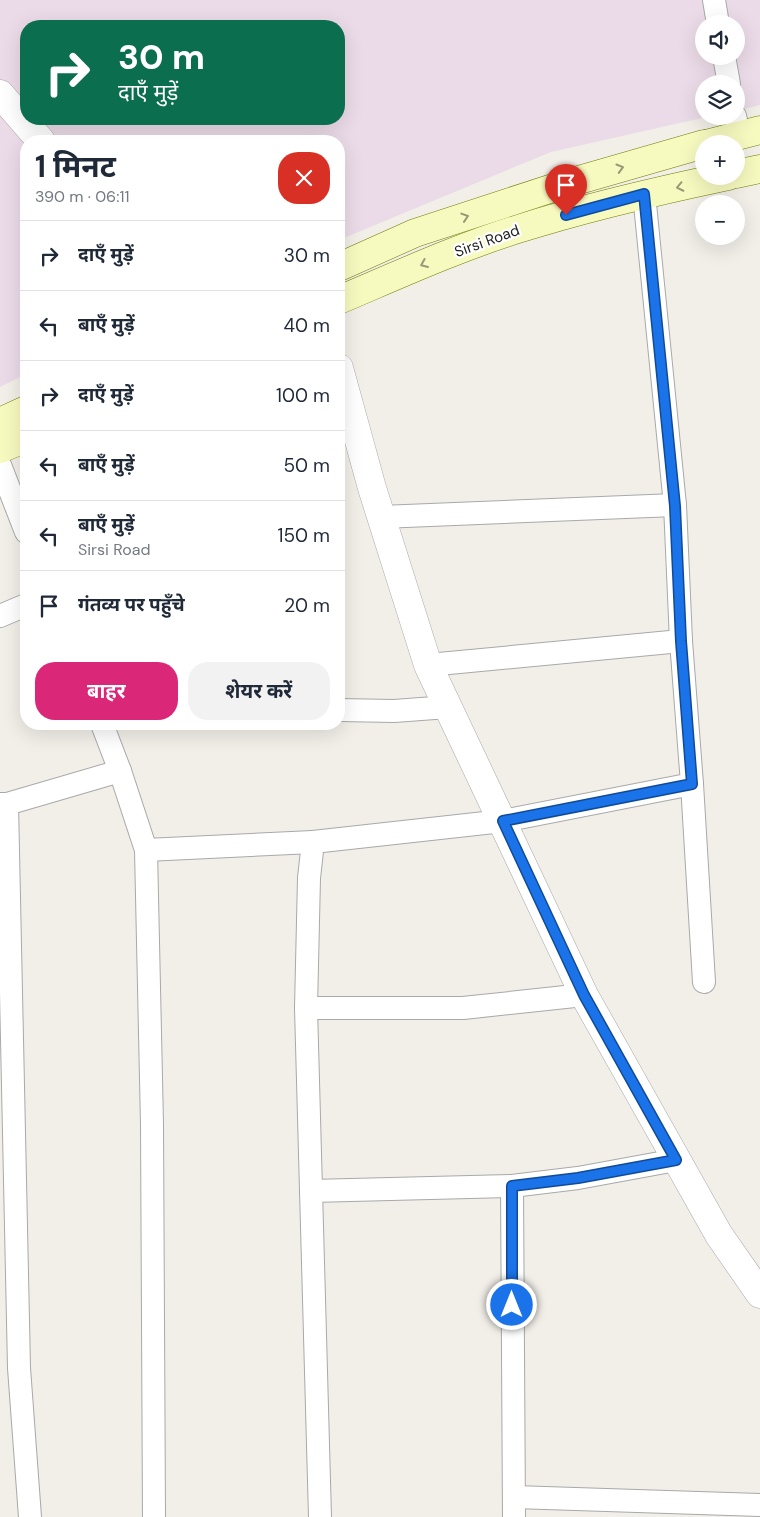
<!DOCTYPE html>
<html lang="hi">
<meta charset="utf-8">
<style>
:root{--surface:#fff;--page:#f2f2f3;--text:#1f2937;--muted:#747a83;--line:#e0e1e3;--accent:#db2777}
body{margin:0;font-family:"DM Sans","Noto Sans Devanagari",sans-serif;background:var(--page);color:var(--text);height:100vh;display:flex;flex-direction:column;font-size:19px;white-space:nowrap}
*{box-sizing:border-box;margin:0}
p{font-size:16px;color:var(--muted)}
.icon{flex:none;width:28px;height:28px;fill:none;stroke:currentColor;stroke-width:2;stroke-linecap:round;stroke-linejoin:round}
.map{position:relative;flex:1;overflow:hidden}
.details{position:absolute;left:20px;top:135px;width:325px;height:595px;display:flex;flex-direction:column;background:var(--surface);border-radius:20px;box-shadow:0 5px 20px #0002}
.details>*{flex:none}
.guide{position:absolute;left:20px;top:20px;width:325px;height:105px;border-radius:20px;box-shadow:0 5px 20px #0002;background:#0b6e4f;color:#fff;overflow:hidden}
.buttons{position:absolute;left:695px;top:15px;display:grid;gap:10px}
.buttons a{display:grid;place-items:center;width:50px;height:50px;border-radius:50%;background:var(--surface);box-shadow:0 5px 20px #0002;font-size:25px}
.pin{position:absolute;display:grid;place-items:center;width:42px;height:42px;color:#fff;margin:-51px -21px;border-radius:50% 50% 50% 0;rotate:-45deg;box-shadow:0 0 5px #0007}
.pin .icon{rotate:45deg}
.me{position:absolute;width:55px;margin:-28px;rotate:0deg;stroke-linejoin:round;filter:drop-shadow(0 0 4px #0008)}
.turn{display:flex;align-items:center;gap:18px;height:105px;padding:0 15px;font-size:22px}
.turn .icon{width:65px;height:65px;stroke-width:2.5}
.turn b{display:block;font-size:35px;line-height:42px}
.round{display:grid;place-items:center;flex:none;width:52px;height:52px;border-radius:20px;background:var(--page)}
.head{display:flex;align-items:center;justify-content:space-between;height:85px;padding:0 15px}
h1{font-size:30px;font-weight:700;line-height:38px}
.primary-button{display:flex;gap:10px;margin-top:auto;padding:10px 15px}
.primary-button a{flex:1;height:58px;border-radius:20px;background:var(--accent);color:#fff;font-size:20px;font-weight:700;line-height:58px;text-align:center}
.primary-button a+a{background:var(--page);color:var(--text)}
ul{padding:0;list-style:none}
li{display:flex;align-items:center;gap:15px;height:70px;padding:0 15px;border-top:1px solid var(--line)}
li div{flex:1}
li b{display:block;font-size:19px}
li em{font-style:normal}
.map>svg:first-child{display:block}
.industrial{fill:#ebdbe8;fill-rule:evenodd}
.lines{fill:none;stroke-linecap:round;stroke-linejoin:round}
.minor-casing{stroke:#a9a9a9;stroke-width:24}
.tertiary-casing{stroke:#a9a9a9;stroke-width:29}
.secondary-casing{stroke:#707d05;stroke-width:29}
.minor{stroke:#fff;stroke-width:22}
.tertiary{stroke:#fff;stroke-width:28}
.secondary{stroke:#f7fabf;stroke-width:28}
.oneway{stroke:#979978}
.route-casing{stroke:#114b97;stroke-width:12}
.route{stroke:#1a73e8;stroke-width:9}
.labels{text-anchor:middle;stroke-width:4.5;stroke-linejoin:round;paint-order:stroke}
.street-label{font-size:15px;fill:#222;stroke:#fff}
</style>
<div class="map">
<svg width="760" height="1517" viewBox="0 0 760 1517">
<rect width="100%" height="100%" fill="#f2efe9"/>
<!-- industrial -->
<path class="industrial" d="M0,0H760V105L736,111V84H704V116H711L551,152L339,240V141H26V374L0,387ZM704,24H736V56H704ZM26,26H339V119H26Z"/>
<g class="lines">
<defs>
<g id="minor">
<polyline points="714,0 718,24"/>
<polyline points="724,56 729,84"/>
<polyline points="735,116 739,134"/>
<polyline points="0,465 26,532"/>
<polyline points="381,517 675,505"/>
<polyline points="0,616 26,605"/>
<polyline points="428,665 681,641"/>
<polyline points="339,710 394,711 448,707"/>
<polyline points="102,724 120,771 146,850 152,1124 154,1517"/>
<polyline points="692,784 704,982"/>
<polyline points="0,804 7,804 120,771"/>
<polyline points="7,804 19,1368 30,1517"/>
<polyline points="146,850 313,842"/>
<polyline points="306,1008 463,1008 584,995"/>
<polyline points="512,1186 514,1517"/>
<polyline points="311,1191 512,1186 578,1178 676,1160"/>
<polyline points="514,1497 760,1505"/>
<polyline points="320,1517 306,1008 309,878 313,842 503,821 692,784 681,641 675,505 644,194"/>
</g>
<g id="tertiary">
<polyline points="0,94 41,141"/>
<polyline points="339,368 372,488 428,665 584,995 719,1235 760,1294"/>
</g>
<g id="secondary">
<polyline points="706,144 760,130"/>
<polyline points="736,174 760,169"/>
<polyline points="339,267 415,233 565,184 704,144"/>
<path d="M339,300C398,275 457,248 518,229C587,207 657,191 728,176"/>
<polyline points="0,422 26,410"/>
<polyline points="0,449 26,438"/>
</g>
</defs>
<!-- minor casing -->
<use href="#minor" class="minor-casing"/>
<!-- tertiary casing -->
<use href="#tertiary" class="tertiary-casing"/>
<!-- secondary casing -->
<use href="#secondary" class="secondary-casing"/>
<!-- minor -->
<use href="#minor" class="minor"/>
<!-- tertiary -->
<use href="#tertiary" class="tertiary"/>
<!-- secondary -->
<use href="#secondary" class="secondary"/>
</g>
<!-- one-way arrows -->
<defs><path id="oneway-chevron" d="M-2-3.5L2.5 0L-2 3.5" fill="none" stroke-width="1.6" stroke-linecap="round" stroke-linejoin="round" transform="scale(1.25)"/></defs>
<g class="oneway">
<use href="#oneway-chevron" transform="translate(620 168) rotate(-16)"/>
<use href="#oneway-chevron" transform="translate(680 187) rotate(168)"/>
<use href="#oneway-chevron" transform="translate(465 217) rotate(-18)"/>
<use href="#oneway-chevron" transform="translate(424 264) rotate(157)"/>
</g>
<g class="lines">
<defs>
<polyline id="route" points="512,1305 512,1186 578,1178 676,1160 584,995 503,821 692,784 681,641 675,506 644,194 566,215"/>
</defs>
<!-- route casing -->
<use href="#route" class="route-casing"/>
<!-- route -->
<use href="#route" class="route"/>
</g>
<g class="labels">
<!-- street labels -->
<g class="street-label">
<text transform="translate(487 241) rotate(-20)" y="5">Sirsi Road</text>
</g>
</g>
</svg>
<div class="buttons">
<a><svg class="icon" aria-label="sound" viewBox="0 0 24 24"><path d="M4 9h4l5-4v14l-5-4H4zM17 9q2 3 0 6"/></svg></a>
<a><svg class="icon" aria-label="layers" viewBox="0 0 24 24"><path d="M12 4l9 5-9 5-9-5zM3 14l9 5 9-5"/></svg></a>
<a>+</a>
<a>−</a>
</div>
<div class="pin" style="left:566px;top:215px;background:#d93025"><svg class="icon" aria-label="arrive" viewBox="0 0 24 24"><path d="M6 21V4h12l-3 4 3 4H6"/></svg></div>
<svg class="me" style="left:512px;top:1305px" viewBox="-20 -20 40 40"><circle r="17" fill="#1a73e8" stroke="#fff" stroke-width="3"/><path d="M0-11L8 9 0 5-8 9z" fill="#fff"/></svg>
<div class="guide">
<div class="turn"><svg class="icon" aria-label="right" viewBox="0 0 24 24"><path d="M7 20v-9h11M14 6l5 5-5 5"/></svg><div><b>30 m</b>दाएँ मुड़ें</div></div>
</div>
<section class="details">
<div class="head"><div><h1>1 मिनट</h1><p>390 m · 06:11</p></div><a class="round" style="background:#d93025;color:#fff"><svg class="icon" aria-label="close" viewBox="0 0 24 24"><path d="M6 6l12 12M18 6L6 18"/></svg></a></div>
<ul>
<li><svg class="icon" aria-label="right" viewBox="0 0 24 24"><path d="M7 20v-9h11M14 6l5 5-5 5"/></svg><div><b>दाएँ मुड़ें</b></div><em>30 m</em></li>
<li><svg class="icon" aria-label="left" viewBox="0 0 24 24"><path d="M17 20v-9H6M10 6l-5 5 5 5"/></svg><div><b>बाएँ मुड़ें</b></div><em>40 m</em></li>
<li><svg class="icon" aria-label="right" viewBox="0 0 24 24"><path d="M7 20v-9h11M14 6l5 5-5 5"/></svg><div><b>दाएँ मुड़ें</b></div><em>100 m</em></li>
<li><svg class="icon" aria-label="left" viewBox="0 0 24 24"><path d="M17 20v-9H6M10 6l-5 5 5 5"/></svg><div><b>बाएँ मुड़ें</b></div><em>50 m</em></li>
<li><svg class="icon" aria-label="left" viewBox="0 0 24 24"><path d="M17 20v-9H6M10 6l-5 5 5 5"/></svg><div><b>बाएँ मुड़ें</b><p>Sirsi Road</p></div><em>150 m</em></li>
<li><svg class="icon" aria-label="arrive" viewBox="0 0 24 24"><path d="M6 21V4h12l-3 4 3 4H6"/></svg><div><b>गंतव्य पर पहुँचे</b></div><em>20 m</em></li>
</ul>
<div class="primary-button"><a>बाहर</a><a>शेयर करें</a></div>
</section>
</div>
